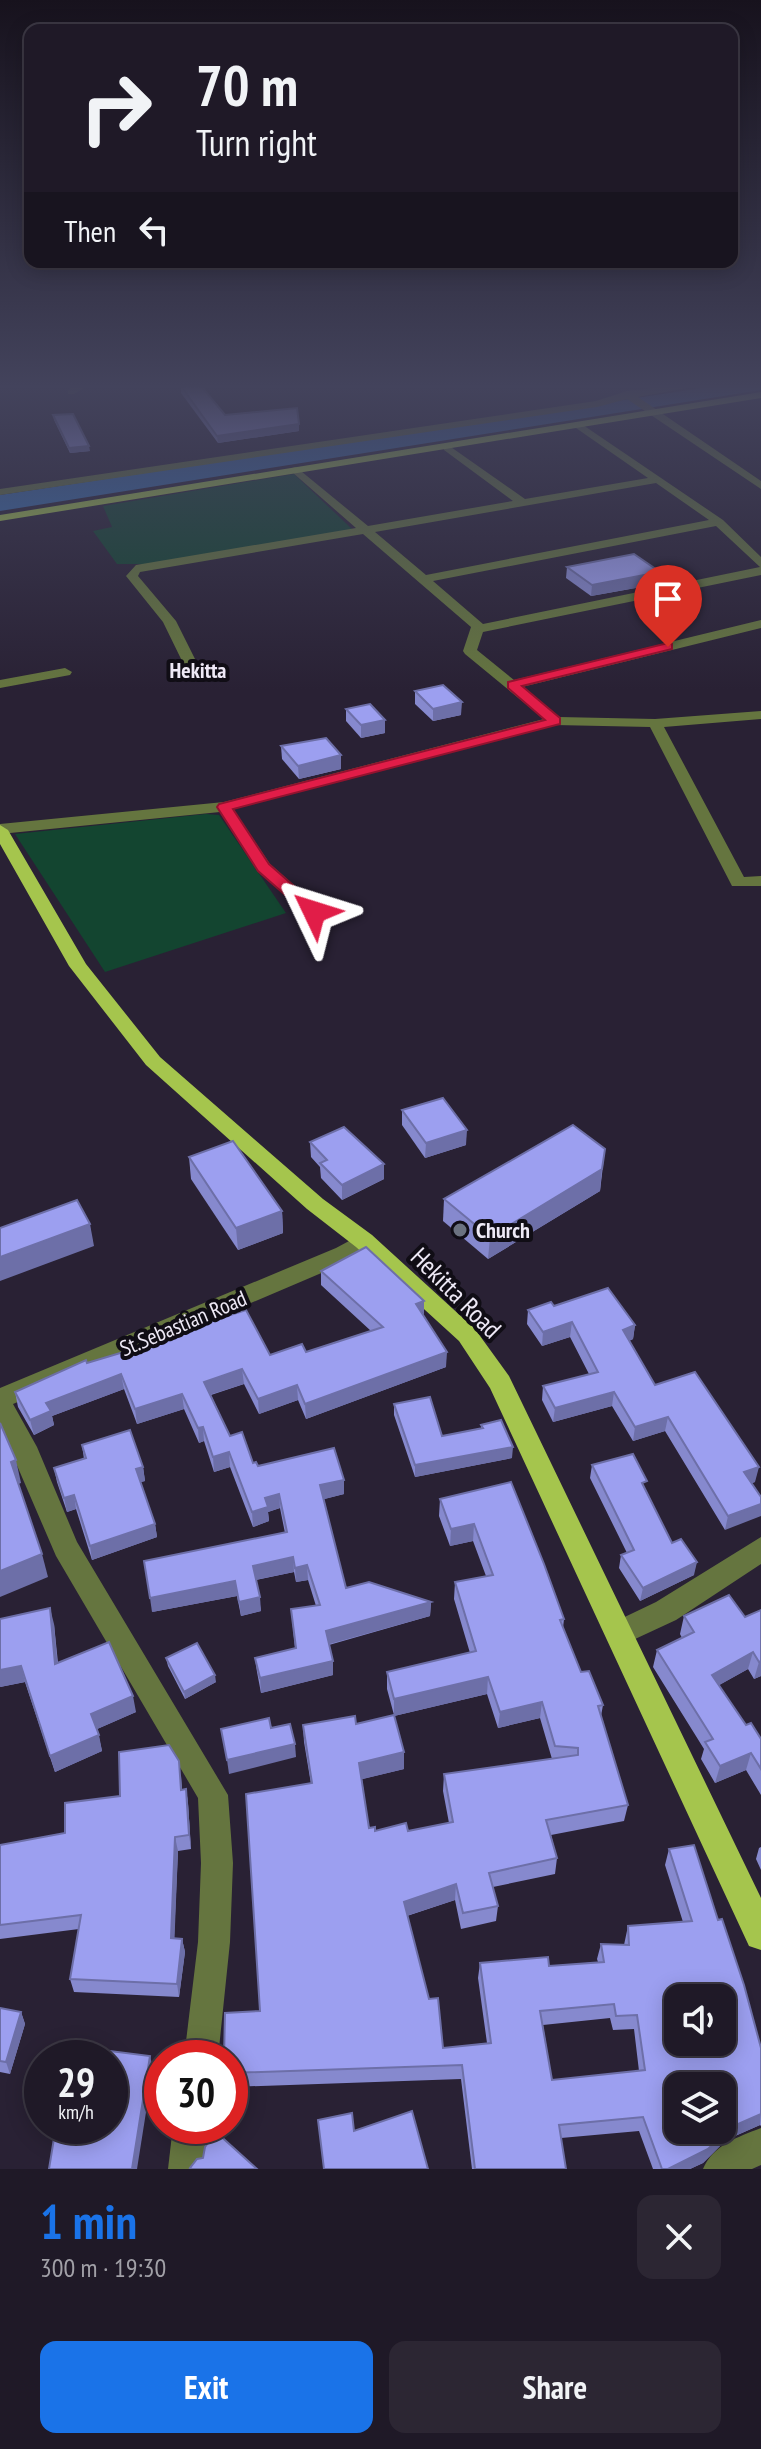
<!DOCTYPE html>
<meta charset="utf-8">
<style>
:root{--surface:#1f1927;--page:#2c2633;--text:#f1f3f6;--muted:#a1a0a7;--line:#3c3844;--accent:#1a73e8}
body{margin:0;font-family:"PT Sans Narrow",sans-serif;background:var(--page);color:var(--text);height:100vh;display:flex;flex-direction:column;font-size:30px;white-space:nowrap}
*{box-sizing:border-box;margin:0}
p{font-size:26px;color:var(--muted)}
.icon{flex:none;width:44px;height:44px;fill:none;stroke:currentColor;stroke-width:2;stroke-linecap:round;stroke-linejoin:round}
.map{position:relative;height:2169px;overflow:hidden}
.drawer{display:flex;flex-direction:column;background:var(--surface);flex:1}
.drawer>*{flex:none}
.hud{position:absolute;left:24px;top:24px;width:714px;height:244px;border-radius:16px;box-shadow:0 4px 20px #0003,0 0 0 2px var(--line);background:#1f1927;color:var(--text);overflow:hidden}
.controls{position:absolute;left:664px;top:1984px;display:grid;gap:16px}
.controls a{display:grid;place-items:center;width:72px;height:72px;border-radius:16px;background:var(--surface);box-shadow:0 4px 20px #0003,0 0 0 2px var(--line);font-size:40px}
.speed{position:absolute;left:24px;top:2040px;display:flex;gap:16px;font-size:40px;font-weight:700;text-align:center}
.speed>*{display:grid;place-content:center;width:104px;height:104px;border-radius:50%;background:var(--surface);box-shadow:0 4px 20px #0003,0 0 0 2px var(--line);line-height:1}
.speed small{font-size:20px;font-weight:400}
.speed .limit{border:12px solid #d22;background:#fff;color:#111}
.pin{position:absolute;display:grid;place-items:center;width:68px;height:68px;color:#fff;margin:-82px -34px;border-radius:50% 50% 50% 0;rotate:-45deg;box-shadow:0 0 8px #0007}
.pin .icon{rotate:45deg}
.me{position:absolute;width:88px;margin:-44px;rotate:311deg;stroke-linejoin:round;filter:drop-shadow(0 0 6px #0008)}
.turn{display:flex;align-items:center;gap:28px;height:168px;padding:0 40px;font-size:36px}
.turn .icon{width:104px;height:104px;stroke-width:2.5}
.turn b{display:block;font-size:56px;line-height:68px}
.then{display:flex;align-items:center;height:76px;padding:0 40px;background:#0003;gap:16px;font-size:30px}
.round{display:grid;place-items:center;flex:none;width:84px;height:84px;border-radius:16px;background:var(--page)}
.head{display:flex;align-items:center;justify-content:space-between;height:136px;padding:0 40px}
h1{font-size:48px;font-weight:700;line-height:60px;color:var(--accent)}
.button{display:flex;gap:16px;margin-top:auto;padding:16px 40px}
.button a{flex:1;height:92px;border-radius:16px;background:var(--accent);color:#fff;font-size:32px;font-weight:700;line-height:92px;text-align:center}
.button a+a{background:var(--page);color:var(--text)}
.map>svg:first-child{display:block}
.green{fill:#134530}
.water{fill:#396eae}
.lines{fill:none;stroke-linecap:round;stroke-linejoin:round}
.minor{fill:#65753f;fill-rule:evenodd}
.major{fill:#a5c54d;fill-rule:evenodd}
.wall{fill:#8689ce;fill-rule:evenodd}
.shaded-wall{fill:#6d6fa8}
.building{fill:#9c9ff0;stroke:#6d6fa8;stroke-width:2;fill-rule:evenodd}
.route{fill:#e11d48;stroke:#92132f;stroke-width:2}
.worship-dot{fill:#6b7280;stroke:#100d15;stroke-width:3}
.labels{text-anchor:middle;stroke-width:8;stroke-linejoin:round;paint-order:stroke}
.far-quarter-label{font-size:22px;font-weight:bold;fill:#eee9f6;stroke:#100d15}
.poi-label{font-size:22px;font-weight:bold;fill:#eee9f6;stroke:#100d15;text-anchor:start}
.street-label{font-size:22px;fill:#eee9f6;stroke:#100d15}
.near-street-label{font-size:26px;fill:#eee9f6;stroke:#100d15}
</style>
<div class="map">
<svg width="761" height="2169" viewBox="0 0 761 2169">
<rect width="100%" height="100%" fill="#292134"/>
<!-- green -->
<g class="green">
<polygon points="294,474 353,530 146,564 117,564 93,531 112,527 103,506"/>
<polygon points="206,814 219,815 286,913 105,972 15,834"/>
</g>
<!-- water -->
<polygon class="water" points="715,386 761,386 761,390 0,511 0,495"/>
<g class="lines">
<!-- minor -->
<g class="minor">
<polygon points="75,386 88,386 74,394 68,394 68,390"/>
<polygon points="672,386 698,386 638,397 761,481 761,489 627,399 597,407 0,495 0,489 596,401 627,391"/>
<path d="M580,423L723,520L761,557V575L483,632L477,650L514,680L761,620V628L522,687L559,717L655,719L761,711V719L664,727L744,877L761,876V886H732L650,727L555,725L233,809L270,864L320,908L323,912L314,917L308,916L258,871L220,812L0,834V824L224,802L544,719L465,654L463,651L471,627L363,534L140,572L138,576L176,621L197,663L190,667L183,663L163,622L126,576L136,565L356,528L292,472V468L296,467L368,526L513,501L444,450V446L448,445L525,499L648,478L576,428L575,426ZM656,483L709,520L426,575L375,532ZM716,526L760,567L483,624L433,581Z"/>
<polygon points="65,668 72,672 70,675 0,688 0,680"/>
<polygon points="364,1233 372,1235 375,1241 352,1260 13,1404 37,1447 77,1542 228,1795 233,1863 230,1942 218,2058 184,2058 198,1942 201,1863 198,1798 56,1556 0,1426 0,1388 336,1248"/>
<polygon points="761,1537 761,1564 676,1620 620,1646 610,1642 606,1633 610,1624 656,1602"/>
<polygon points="173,2126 209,2126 204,2169 168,2169"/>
<path d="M761,2128V2165L752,2169H703C713,2145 738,2137 761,2128Z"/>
</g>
<!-- major -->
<g class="major">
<polygon points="761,392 761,398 0,521 0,515"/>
<polygon points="0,825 8,830 86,964 160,1057 323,1199 372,1235 475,1329 509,1376 761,1898 761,1950 749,1946 490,1388 459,1341 356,1247 307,1209 146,1065 69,966 0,844"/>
</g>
</g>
<!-- wall -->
<g class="wall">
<polygon points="181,386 225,415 299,431 218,443 181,393"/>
<polygon points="53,415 90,451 70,453 54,420"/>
<polygon points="567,567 660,572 658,584 591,596 566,578"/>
<polygon points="415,691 461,715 433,721 415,704"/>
<polygon points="346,709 385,720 385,733 361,738 346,721"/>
<polygon points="281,746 341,755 341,769 299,779 282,759"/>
<polygon points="402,1110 466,1145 425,1158 402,1125"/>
<polygon points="310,1142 384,1164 384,1179 342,1200 321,1178 320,1167 311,1157"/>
<polygon points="605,1149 600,1191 488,1259 443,1221 444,1199"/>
<polygon points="189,1157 282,1211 283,1233 238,1250 191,1179"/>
<polygon points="321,1271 424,1316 446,1367 306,1419 298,1400 259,1414 244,1384 211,1395 230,1436 253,1463 258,1466 344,1494 324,1499 346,1588 431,1602 430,1616 329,1645 333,1675 261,1693 257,1672 255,1658 295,1648 291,1609 316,1606 308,1580 296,1582 294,1572 256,1580 261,1611 241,1616 237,1596 152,1612 285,1533 280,1508 268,1512 269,1521 253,1527 230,1467 214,1472 204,1441 199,1443 184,1409 137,1424 124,1389 52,1416 54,1425 34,1435 18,1407 15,1392 87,1363 186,1333 186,1329 270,1355 306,1352 371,1331 321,1285"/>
<polygon points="554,1306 635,1325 633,1339 629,1341 655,1385 755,1482 752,1483 725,1530 665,1431 633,1441 612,1406 553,1422 542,1400 543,1386 589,1374 570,1337 542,1346 527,1324 528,1310"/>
<polygon points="394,1404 442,1436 481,1428 481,1425 512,1458 415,1477 394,1415"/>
<polygon points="82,1445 143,1467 145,1481 140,1482 155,1524 157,1537 92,1560 76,1509 67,1512 57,1482 54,1468 84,1459"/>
<polygon points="592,1465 645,1489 672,1543 694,1575 640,1601 619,1568 621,1555 627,1553 590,1478"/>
<path d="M511,1482L564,1619L563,1628L581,1672L603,1705L601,1716L628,1805L624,1821L551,1835L557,1858L555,1874L493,1887L498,1906L496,1921L461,1929L455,1900L407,1916L429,1999L443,2048L487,2043L478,1978L480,1963L549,1966L598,1962L597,1959L601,1944L624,1945L628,1926L683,1922L665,1865L669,1849L718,1920L761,2048V2126L760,2125L726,2140L703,2163L690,2169H653L639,2131L561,2138L566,2169H472L461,2079L230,2087V2058L260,2011L311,1784L304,1742L303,1725L356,1724L394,1715L387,1689V1672L470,1653L454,1599L455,1582L486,1576L473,1541L450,1546L439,1516L440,1499ZM487,1694L498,1728L540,1718L552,1759L444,1774L443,1791L449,1823L408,1831H375L369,1828L362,1779L404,1769L394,1716ZM610,2018L613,2030L634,2029L639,2071L552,2080L543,2025Z"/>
<polygon points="761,1610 761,1676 754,1679 748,1669 719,1685 746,1725 761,1739 761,1795 746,1770 715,1783 701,1759 704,1749 653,1667 657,1650 682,1638 680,1634 684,1616 745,1617"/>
<polygon points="54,1624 58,1663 136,1712 97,1729 102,1751 55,1772 25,1682 0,1687"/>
<polygon points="166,1658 216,1682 185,1699 168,1666"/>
<polygon points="181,1776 182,1789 186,1789 188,1803 191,1849 178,1851 174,1938 182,1939 185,1952 179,1997 74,1992 70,1979 79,1929 0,1939 0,1845 65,1833 120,1796"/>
<polygon points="761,1847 761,1870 756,1859 759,1848"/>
<polygon points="0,2008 21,2012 25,2024 10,2074 0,2072"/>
</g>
<!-- shaded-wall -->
<g class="shaded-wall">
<polygon points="299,424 299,431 218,443 217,436"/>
<polygon points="89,446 90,451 70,453 69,448"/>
<polygon points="660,572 658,584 591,596 592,585"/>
<polygon points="462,702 461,715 433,721 433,709"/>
<polygon points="385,720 385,733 361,738 361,725"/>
<polygon points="341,755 341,769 299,779 298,766"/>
<polygon points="467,1130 466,1145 425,1158 426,1143"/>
<polygon points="384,1164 384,1179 342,1200 342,1185"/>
<polygon points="602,1169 600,1191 488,1259 490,1237"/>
<polygon points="282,1211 283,1233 238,1250 236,1228"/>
<polygon points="90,1224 94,1246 0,1281 0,1257"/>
<polygon points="424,1301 424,1315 416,1304"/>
<polygon points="572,1322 570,1337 542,1346 543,1332"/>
<polygon points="635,1325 633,1339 621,1344 623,1330"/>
<polygon points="447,1352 446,1367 306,1419 305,1404"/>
<polygon points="242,1369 244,1384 206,1396 204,1382"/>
<polygon points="121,1374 124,1389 52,1416 54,1425 34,1435 30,1420 46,1403"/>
<polygon points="297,1385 298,1400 259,1414 258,1399"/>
<polygon points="614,1392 612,1406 553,1422 555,1408"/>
<polygon points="182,1394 184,1409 137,1424 135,1409"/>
<polygon points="668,1417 665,1431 633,1441 635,1427"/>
<polygon points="203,1427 204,1441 199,1443 198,1428"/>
<polygon points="513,1447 512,1458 415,1477 415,1465"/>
<polygon points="229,1452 230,1467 214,1472 213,1457"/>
<polygon points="16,1460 21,1483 16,1485 11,1462"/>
<polygon points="143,1467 145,1481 138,1483 136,1469"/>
<polygon points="759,1467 755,1482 741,1486 744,1472"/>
<polygon points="344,1480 344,1494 321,1500 320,1485"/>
<polygon points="279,1494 280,1508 268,1512 269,1521 253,1527 252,1512 265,1498"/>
<polygon points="74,1495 76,1509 67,1512 64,1498"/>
<polygon points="761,1504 761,1516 725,1530 728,1516"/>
<polygon points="155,1524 157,1537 92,1560 90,1546"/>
<polygon points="474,1524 473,1541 450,1546 451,1529"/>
<polygon points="42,1554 48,1577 0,1597 0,1571"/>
<polygon points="293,1557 294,1572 255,1580 253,1566"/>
<polygon points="697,1562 694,1575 640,1601 643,1588"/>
<polygon points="307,1565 308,1580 296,1582 295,1568"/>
<polygon points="235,1581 237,1596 152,1612 150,1598"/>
<polygon points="260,1597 261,1611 241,1616 239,1602"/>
<polygon points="431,1602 430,1616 326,1645 326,1631"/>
<polygon points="50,1608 54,1624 59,1681 55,1664"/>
<polygon points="753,1652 748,1669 707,1692 712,1675"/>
<polygon points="333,1661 333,1675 261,1693 260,1678"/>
<polygon points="761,1661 761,1676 754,1679 759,1662"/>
<polygon points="21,1666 25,1682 0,1687 0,1670"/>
<polygon points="215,1675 216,1682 185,1699 184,1692"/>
<polygon points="488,1677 487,1694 394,1716 394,1699"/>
<polygon points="133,1696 136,1712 95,1730 91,1714"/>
<polygon points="542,1702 540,1718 498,1728 500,1712"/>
<polygon points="99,1735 102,1751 55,1772 50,1756"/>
<polygon points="295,1744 296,1757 229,1774 227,1760"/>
<polygon points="404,1752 404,1769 359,1780 359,1763"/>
<polygon points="751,1753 746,1770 715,1783 720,1766"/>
<polygon points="186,1789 188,1803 191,1849 189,1835"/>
<polygon points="175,1837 178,1851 174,1951 171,1938"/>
<polygon points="456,1884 455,1900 403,1917 404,1902"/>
<polygon points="182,1939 185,1952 179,1997 177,1984"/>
<polygon points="21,2012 25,2024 10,2074 6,2062"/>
<polygon points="150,2056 153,2068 137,2169 132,2169"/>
<polygon points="761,2114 760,2125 726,2140 703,2163 690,2169 668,2169 731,2127"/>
</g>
<!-- building -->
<g class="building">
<polygon points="181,386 201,386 225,415 297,408 299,424 217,436"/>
<polygon points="73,414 89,446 69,448 53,415"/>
<polygon points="634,554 660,572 592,585 567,567"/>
<polygon points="443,685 462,702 433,709 415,691"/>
<polygon points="370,704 385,720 361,725 346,709"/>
<polygon points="326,738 341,755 298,766 281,746"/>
<polygon points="443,1098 467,1130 426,1143 402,1110"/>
<polygon points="573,1125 605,1149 602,1169 490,1237 444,1199"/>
<polygon points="344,1127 384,1164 342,1185 320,1163 327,1160 310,1142"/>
<polygon points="233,1141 282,1211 236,1228 189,1157"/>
<polygon points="77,1200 90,1224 0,1257 0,1228"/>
<polygon points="366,1247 424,1301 416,1304 447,1352 305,1404 297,1385 258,1399 242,1369 204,1382 230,1436 242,1432 253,1463 256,1462 258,1466 334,1448 344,1480 320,1485 346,1588 369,1582 431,1602 326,1631 333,1661 260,1678 255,1658 296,1648 291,1609 320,1605 307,1565 295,1568 293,1557 253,1566 260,1597 239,1602 235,1581 150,1598 144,1561 287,1532 279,1494 265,1498 268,1507 252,1512 229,1452 213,1457 203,1427 198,1428 182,1394 135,1409 121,1374 46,1403 51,1411 30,1420 15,1392 86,1360 87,1363 187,1333 186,1329 246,1310 270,1355 302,1344 306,1352 383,1327 321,1271"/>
<polygon points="608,1288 635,1325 623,1330 655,1385 695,1372 759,1467 744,1472 761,1497 761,1504 728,1516 668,1417 635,1427 614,1392 555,1408 543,1386 598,1372 572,1322 543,1332 528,1310 551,1302 554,1306"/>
<polygon points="430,1397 442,1436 483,1428 481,1425 501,1420 513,1447 415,1465 394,1404"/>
<polygon points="0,1423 16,1460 11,1462 42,1554 0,1571"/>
<polygon points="130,1430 143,1467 136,1469 155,1524 90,1546 74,1495 64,1498 54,1468 86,1458 82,1445"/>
<polygon points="633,1454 647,1481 642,1483 672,1543 681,1539 697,1562 643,1588 621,1555 634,1550 592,1465"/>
<path d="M511,1482L544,1564L564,1619L560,1620L581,1672L589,1671L603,1705L598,1706L628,1805L546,1820L557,1858L489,1873L498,1906L463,1913L456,1884L404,1902L429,1999L438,1998L443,2048L491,2043L480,1963L548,1957L549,1966L604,1962L601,1944L629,1945L628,1926L692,1921L669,1849L694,1845L718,1920L722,1919L744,1985L761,2048V2114L731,2127L708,2149L668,2169H662L643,2117L559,2125L566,2169H475L462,2065L230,2073V2058H224L225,2013L260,2011L246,1794L312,1783L303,1725L355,1716L356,1724L394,1715L404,1752L359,1763L369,1828L375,1827V1831L406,1823L408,1831L453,1822L444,1774L578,1755V1748L555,1746L542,1702L500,1712L488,1677L394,1699L387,1672L476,1651L455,1582L493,1575L474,1524L451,1529L440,1499ZM678,1998H722V2042H678ZM614,2004L616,2016L637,2015L645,2070L552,2080L540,2011ZM678,2086H722V2130H678Z"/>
<polygon points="729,1595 745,1617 761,1610 761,1661 759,1662 753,1652 712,1675 746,1725 751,1723 761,1739 761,1769 751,1753 720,1766 705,1742 713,1739 657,1650 694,1632 684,1616"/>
<polygon points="50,1608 55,1664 109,1642 133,1696 91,1714 99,1735 50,1756 21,1666 0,1670 0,1619"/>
<polygon points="197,1643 215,1675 184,1692 166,1658"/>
<polygon points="269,1718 271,1728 290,1724 295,1744 227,1760 221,1729"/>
<polygon points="169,1745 179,1761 181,1790 186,1789 189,1835 175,1837 171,1938 182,1939 177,1984 70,1979 81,1915 0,1925 0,1845 65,1833 65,1803 120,1796 119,1752"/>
<polygon points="0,2008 21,2012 6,2062 0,2061"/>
<polygon points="78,2047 150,2056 132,2169 49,2169 56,2126 110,2126 110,2058 76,2058"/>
<polygon points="412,2111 428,2169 324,2169 318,2120 352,2113 354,2131"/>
<polygon points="216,2132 257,2169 192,2169 190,2168 197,2159 203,2158 205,2147"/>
</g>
<!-- sky -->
<linearGradient id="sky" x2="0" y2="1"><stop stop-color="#17121d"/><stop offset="0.56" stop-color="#43435c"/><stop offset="1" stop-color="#43435c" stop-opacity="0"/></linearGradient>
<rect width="761" height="690" fill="url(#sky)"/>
<!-- route -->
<polygon class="route" points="668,643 672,644 672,649 522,686 560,718 560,724 233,809 269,864 319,908 319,915 308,915 258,871 217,807 219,804 545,720 508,688 508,682"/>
<!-- markers -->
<circle class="worship-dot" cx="460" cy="1230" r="8"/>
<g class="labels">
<!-- far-quarter labels -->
<g class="far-quarter-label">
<text x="198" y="678">Hekitta</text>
</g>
<!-- poi labels -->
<g class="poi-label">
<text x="476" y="1238">Church</text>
</g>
<!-- street labels -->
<g class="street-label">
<text transform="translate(183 1323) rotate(-23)" y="8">St.Sebastian Road</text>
</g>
<!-- near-street labels -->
<g class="near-street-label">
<text transform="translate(456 1293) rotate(45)" y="9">Hekitta Road</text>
</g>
</g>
</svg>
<div class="controls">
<a><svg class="icon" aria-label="sound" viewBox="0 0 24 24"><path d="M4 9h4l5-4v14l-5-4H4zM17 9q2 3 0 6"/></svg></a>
<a><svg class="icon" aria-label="layers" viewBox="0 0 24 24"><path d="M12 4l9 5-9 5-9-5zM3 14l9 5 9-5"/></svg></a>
</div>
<div class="speed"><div>29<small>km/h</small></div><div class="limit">30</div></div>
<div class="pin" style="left:668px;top:647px;background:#d93025"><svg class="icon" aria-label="arrive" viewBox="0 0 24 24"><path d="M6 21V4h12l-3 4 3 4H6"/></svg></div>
<svg class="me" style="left:314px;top:912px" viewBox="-20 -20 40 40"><path d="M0-17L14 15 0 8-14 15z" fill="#e11d48" stroke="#fff" stroke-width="4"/></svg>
<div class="hud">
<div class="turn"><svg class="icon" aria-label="right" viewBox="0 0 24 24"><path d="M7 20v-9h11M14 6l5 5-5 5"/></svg><div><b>70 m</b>Turn right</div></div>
<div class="then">Then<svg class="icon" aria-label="left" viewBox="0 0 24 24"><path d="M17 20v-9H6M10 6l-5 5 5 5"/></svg></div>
</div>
</div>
<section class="drawer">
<div class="head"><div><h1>1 min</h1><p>300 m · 19:30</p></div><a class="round"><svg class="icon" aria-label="close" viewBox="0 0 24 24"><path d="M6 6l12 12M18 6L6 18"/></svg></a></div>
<div class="button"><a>Exit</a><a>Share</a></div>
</section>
